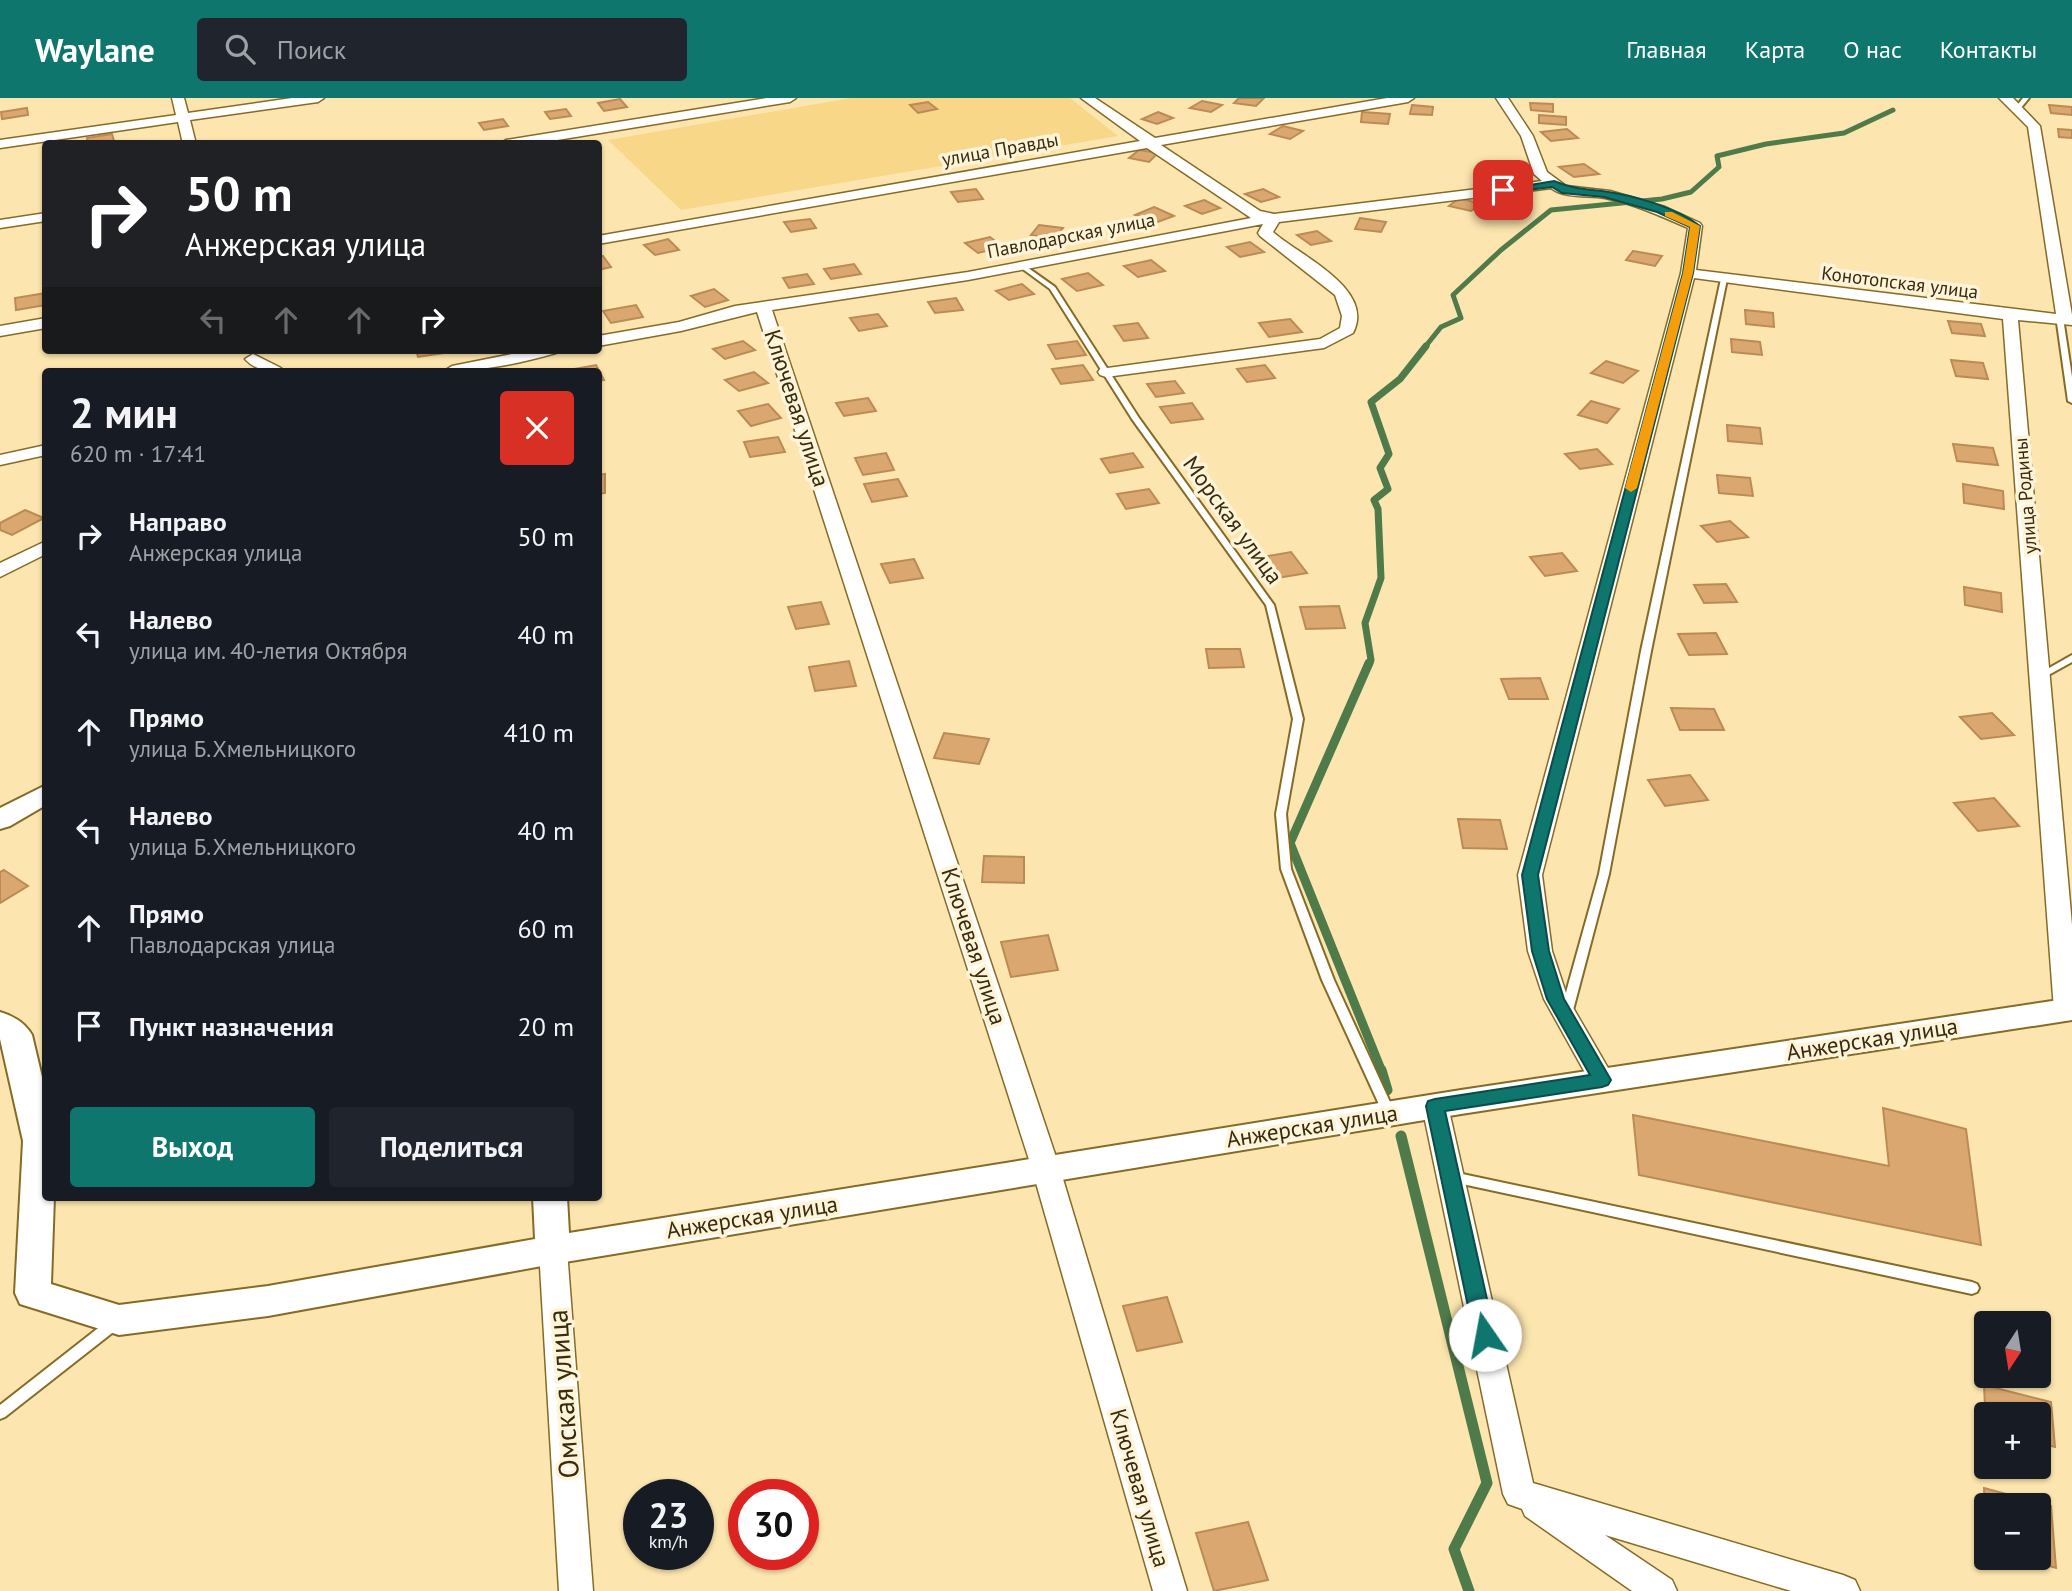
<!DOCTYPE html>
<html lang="ru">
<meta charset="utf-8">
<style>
:root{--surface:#171b24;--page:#20242c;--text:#f1f3f6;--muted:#9ea1a6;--accent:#0f766e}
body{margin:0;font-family:"PT Sans",sans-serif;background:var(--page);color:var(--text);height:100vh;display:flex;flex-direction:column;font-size:26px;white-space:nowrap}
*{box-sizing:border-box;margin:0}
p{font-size:23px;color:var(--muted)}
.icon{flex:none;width:38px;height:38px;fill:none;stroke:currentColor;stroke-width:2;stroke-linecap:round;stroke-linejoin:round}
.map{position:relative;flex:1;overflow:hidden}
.drawer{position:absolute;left:42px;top:270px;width:560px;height:833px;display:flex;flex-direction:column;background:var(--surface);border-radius:7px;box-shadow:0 2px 5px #0004}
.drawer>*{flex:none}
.guide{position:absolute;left:42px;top:42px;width:560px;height:214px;border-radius:7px;box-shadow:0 2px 5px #0004;background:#202124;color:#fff;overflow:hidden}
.needle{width:46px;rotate:192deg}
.buttons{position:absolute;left:1974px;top:1213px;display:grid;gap:14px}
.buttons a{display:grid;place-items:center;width:77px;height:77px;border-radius:7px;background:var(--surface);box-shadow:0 2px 5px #0004;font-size:35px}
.speed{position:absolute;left:623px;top:1381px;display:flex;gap:14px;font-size:35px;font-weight:700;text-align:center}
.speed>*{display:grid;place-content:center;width:91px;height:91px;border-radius:50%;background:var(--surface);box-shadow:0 2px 5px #0004;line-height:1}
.speed small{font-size:18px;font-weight:400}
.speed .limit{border:10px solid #d22;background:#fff;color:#111}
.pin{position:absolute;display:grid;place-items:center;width:60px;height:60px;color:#fff;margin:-30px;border-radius:14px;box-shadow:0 4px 10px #0006}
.me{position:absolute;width:77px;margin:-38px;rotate:348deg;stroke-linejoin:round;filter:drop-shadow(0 0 5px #0008)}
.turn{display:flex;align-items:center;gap:24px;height:147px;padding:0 28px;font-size:32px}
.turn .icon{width:91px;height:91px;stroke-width:2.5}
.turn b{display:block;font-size:49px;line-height:60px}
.lanes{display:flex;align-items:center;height:66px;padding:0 28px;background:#0003;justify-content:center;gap:35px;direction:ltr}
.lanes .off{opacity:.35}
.round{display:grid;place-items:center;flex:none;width:74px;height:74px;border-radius:7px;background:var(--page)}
.headline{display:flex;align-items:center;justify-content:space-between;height:119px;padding:0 28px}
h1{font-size:42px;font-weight:800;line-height:52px}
.action{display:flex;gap:14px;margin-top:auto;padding:14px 28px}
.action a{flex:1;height:80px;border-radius:7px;background:var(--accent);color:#fff;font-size:28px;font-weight:800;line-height:80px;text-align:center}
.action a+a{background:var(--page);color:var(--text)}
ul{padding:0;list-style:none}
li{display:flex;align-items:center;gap:21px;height:98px;padding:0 28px}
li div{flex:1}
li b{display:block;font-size:26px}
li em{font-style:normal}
header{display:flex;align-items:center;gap:42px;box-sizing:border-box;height:98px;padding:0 35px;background:var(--accent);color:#fff}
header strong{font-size:33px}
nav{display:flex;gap:38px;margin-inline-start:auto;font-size:24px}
.search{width:490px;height:63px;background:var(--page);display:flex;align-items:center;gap:18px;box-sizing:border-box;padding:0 24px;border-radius:7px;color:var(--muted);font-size:26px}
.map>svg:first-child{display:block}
.built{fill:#f8d789}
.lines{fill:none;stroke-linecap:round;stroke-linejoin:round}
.stream-far3{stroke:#4f7a4a;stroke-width:5}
.stream-far2{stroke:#4f7a4a;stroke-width:7}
.stream-far1{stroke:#4f7a4a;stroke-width:9}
.stream{stroke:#4f7a4a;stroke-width:11}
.building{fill:#dba771;stroke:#bc8b54;stroke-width:2}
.service-casing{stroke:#866b25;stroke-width:4}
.minor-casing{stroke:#866b25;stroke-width:3}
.tertiary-casing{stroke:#866b25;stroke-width:4}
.service{fill:#fff;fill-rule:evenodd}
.minor{fill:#fff;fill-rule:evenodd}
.tertiary{fill:#fff;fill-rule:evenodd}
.route{fill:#0f766e;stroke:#0a4d48;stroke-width:2}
.slow{fill:#f59e0b}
.labels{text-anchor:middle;stroke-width:7;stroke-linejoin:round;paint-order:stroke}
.far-street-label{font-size:19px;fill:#372c0f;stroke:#fff3d8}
.street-label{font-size:23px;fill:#372c0f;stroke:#fff3d8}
.near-street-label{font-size:28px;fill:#372c0f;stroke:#fff3d8}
</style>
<header>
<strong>Waylane</strong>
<div class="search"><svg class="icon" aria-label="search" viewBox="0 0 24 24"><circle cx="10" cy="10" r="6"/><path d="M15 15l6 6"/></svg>Поиск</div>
<nav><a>Главная</a><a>Карта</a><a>О нас</a><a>Контакты</a></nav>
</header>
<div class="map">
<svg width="2072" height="1493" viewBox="0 0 2072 1493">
<rect width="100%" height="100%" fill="#fce5ae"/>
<!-- built -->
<polygon class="built" points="851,0 1070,0 1118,38 681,112 608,42"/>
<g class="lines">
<!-- stream-far3 -->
<polyline class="stream-far3" points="1425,249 1441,229 1461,220 1453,197 1501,152 1551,112 1662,101 1691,94 1719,69 1717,58 1766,46 1844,35 1893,12"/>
<!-- stream-far2 -->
<polyline class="stream-far2" points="1369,567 1371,562 1365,525 1381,480 1378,411 1374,402 1388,391 1380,370 1389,356 1371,304 1400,281 1426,248"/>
<!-- stream-far1 -->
<polyline class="stream-far1" points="1369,565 1290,745 1382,974"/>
<!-- stream -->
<g class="stream">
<polyline points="1381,972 1387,992"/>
<polyline points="1401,1038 1487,1385 1454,1451 1469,1493"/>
</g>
</g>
<!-- building -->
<g class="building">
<polygon points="1239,0 1264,0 1256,8 1234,5"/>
<polygon points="620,1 627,9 604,13 598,5"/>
<polygon points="1202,3 1222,7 1211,14 1190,10"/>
<polygon points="928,4 937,11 918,15 910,7"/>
<polygon points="1530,5 1553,6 1553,14 1531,12"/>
<polygon points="1412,7 1433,9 1432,17 1410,16"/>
<polygon points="2049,7 2072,9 2072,17 2051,15"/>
<polygon points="27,10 28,17 2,21 1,14"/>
<polygon points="566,11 571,18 550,21 545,14"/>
<polygon points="1158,14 1173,20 1157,26 1142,21"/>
<polygon points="1362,14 1390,16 1388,26 1361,24"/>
<polygon points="1539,17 1566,19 1566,27 1539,25"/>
<polygon points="503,21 508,28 484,32 479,25"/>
<polygon points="1283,28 1303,33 1290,41 1270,36"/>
<polygon points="1567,31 1578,40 1551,43 1541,34"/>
<polygon points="2058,31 2072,32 2072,40 2059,39"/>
<polygon points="112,36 114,43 88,46 87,40"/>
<polygon points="1139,52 1158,55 1149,64 1129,60"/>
<polygon points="1584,66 1599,76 1574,79 1559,69"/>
<polygon points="976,91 983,101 958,104 951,94"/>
<polygon points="1263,91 1279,99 1261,104 1245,96"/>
<polygon points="1459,100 1481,106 1471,113 1449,108"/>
<polygon points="1204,102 1220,110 1202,116 1185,108"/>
<polygon points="1154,109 1174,118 1155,125 1135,117"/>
<polygon points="1360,120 1386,124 1381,134 1355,131"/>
<polygon points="810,121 816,130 791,134 784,124"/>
<polygon points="1039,127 1063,130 1055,140 1031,137"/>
<polygon points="1317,133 1331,143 1311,147 1297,137"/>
<polygon points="990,139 1003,149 978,155 965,145"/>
<polygon points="668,141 679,152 655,157 644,147"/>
<polygon points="1250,144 1264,154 1240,159 1227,149"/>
<polygon points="1633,153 1662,158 1655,168 1626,162"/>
<polygon points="598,158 603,158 611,169 598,172"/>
<polygon points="1151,162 1165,173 1138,179 1124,168"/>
<polygon points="854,166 861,176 831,181 824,171"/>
<polygon points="1088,175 1103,187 1077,193 1062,181"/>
<polygon points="807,176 814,186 789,190 783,180"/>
<polygon points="1022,186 1034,196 1009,202 996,193"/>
<polygon points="714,191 728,202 705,209 691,198"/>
<polygon points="46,195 46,207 16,212 15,200"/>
<polygon points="956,200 963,212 935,215 928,204"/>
<polygon points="636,207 643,219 611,225 603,213"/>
<polygon points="1745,212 1773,215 1774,229 1746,226"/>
<polygon points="878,216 887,228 859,233 850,220"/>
<polygon points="1290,221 1302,234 1269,239 1259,225"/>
<polygon points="1948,223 1981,226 1985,238 1952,235"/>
<polygon points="1138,225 1148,240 1124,243 1114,228"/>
<polygon points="1731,241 1760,244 1762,257 1732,254"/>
<polygon points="743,243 755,252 725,261 713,251"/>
<polygon points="1077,243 1086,257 1056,261 1048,247"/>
<polygon points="416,252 445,252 445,255 418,259"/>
<polygon points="1951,262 1983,265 1988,281 1956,278"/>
<polygon points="1606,263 1638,273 1623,285 1591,275"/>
<polygon points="596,267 604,282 598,283 598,273 569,272"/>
<polygon points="1083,267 1093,282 1061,286 1052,271"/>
<polygon points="1265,267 1275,280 1247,284 1237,271"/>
<polygon points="754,274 768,285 739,293 725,282"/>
<polygon points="1175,283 1184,295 1156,299 1147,286"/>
<polygon points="868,300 876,313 844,318 836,305"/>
<polygon points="1591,303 1619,311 1607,325 1578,317"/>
<polygon points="1192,305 1203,321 1171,325 1160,309"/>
<polygon points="768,306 781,320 751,328 738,313"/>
<polygon points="1727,327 1760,330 1762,346 1728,343"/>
<polygon points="778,339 785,354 750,359 744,344"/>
<polygon points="1953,346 1993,350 1998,367 1957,363"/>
<polygon points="1597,351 1612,366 1580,371 1565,356"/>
<polygon points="886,355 894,372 863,377 855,360"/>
<polygon points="1133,355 1143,369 1110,375 1101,361"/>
<polygon points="605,376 605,395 598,396 598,377"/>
<polygon points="1717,377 1750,380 1753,398 1719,395"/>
<polygon points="898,381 907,398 872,404 864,386"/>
<polygon points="1963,386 2003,393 2004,411 1964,405"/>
<polygon points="1149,391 1159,405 1126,411 1117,396"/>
<polygon points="25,412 44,420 12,437 0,432 0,425"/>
<polygon points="1730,423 1748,439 1717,444 1701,428"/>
<polygon points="1291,454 1307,475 1272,481 1257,460"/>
<polygon points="1562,455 1577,473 1545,478 1530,459"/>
<polygon points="914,461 923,480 890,485 881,466"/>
<polygon points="1726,486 1737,504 1704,505 1694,487"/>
<polygon points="1964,489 2001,495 2002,514 1965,507"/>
<polygon points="821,504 829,526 796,531 788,509"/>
<polygon points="1339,508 1345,530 1306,531 1300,509"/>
<polygon points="1716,535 1727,556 1689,557 1678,536"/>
<polygon points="1206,551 1240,551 1244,569 1209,570"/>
<polygon points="849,563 856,588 815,593 809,569"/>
<polygon points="1540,580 1548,601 1509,601 1501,581"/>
<polygon points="1671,610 1714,611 1724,632 1680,632"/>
<polygon points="1992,615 2014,637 1981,641 1960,619"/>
<polygon points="944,635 989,641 979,666 934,660"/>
<polygon points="1690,677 1708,702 1665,708 1648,682"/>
<polygon points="1994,700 2019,728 1978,733 1954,705"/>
<polygon points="1458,721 1500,722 1507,751 1463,750"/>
<polygon points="984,758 1024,759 1024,785 982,784"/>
<polygon points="4,772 28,788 0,805 0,774"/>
<polygon points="1048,837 1058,872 1011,879 1001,844"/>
<polygon points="1883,1010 1966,1031 1981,1147 1639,1077 1633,1017 1889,1068"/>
<polygon points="1167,1199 1182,1244 1137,1253 1123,1208"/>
<polygon points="1984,1287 2051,1304 2055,1349 2039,1345 2039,1316 1986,1316 1986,1331"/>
<polygon points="1984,1390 2051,1408 2056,1470 2020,1460 2039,1460 2039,1407 1986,1407 1986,1438"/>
<polygon points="1248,1424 1268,1482 1214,1493 1196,1435"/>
</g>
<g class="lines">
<defs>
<g id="service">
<polygon points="2023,0 2029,0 2020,11 2016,11 2015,10"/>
<polygon points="1020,167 1024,167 1055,189 1139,320 1274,507 1303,621 1286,716 1291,771 1334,882 1395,1015 1393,1018 1389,1020 1385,1018 1383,1015 1322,882 1281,771 1276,716 1293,621 1266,507 1132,321 1050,191 1020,169"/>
<polygon points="1724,179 1727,181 1651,553 1609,776 1572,916 1570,919 1562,919 1560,916 1599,776 1641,553 1721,181"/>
<polygon points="2056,218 2063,220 2072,279 2072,305 2068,303"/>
<polygon points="2072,557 2072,564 2043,580 2037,580 2035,578"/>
<polygon points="1453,1074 1972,1184 1977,1186 1979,1190 1977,1194 1972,1196 1453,1084 1449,1083 1447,1079 1449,1075"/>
<polygon points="116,1218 121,1220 123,1224 121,1228 5,1319 0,1321 0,1307 111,1220"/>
</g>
<g id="minor">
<polygon points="172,0 184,0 188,15 292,0 324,0 318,4 190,22 196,46 183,46 178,24 0,50 0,42 176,17"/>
<polygon points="767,0 796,0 790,4 533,46 500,46 506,42"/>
<path d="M1081,0H1095L1155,40L1387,0H1414L1408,4L1161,47L1260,113L1274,116L1542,83L1534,76L1521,38L1496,0H1508L1533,38L1547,74L1566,88L1610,93L1665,109L1700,125L1702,128L1696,172L2056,216L2028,29L1999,0H2013L2040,28L2072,217V227L2018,222L2072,827V920L2058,918L2054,912L2003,221L1694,180L1542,777L1552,853L1568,901L1615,982L1611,989L1602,992L1593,989L1544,901L1528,853L1518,777L1681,175L1688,130C1661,118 1634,106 1605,100C1587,97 1566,101 1551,90L1279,124L1273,134C1300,158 1376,191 1353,235L1324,250L1106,279L1100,277L1098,274L1100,271L1320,241L1340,230L1342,218L1335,197L1260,138L1258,135L1263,126L968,182L772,212L1060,1071L1187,1493H1153L1032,1071L757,214L681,233L598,248V238L679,224L735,208L968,174L1251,120L1147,50L598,146V138L1140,43Z"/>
<polygon points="46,115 46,123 0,130 0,122"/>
<polygon points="46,220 46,230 0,238 0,228"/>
<path d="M532,252H558L556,255C517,266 484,273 444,273L452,268Z"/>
<path d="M253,256L281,270L283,273C268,273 256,273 245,261Z"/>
<polygon points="46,347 46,357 0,367 0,357"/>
<polygon points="46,443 46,456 0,479 0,465"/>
<polygon points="1435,998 1444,1001 1448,1008 1533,1385 1843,1477 1855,1482 1860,1493 1791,1493 1605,1437 1672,1482 1677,1493 1632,1493 1525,1418 1522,1411 1508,1406 1503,1396 1422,1008 1426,1001"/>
<polygon points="553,1140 563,1144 567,1152 593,1493 559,1493 539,1152 543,1144"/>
</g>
<g id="tertiary">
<polygon points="46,687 46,707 10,728 0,731 0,710"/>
<path d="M2072,900V922L1461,1016L553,1166L268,1218L119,1237L20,1206L15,1195L23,1043L0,941V914C14,918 25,925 32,937L46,996V1099H54L51,1186L119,1207L268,1188L535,1141L533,1099H567L569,1135L1461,992Z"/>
</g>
</defs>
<!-- service casing -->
<use href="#service" class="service-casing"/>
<!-- minor casing -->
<use href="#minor" class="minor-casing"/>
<!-- tertiary casing -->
<use href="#tertiary" class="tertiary-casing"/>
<!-- service -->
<use href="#service" class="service"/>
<!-- minor -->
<use href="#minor" class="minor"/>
<!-- tertiary -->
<use href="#tertiary" class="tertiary"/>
</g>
<!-- route -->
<path class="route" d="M1554,83C1570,90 1584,91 1602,93C1632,97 1676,109 1700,128L1693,175L1538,777L1549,853L1564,901L1611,982L1608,987L1602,989L1445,1013L1495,1237L1492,1243L1485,1246L1477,1243L1474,1237L1426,1008L1428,1003L1435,1001L1590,977L1547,901L1532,853L1522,777L1683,175L1690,129L1657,114L1604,99L1562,95L1552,89L1503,95L1499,92Z"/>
<!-- slow -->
<polygon class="slow" points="1665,114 1672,114 1700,128 1693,175 1637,390 1631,394 1625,390 1683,175 1690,129 1665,118"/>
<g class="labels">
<!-- far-street labels -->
<g class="far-street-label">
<text transform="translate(1000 51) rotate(-10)" y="7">улица Правды</text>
<text transform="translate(1071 137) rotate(-11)" y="7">Павлодарская улица</text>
<text transform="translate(1900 184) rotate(7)" y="7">Конотопская улица</text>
<text transform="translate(2025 398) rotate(-95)" y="7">улица Родины</text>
</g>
<!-- street labels -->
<g class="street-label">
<text transform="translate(797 310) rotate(72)" y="8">Ключевая улица</text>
<text transform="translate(1233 422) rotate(54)" y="8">Морская улица</text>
<text transform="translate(974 848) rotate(72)" y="8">Ключевая улица</text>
<text transform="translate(1872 941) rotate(-9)" y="8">Анжерская улица</text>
<text transform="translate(1312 1028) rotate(-9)" y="8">Анжерская улица</text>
<text transform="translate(752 1119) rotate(-9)" y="8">Анжерская улица</text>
<text transform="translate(1140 1390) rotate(74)" y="8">Ключевая улица</text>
</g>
<!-- near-street labels -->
<g class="near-street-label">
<text transform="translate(563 1296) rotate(-94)" y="10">Омская улица</text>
</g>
</g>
</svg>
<div class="buttons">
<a><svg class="needle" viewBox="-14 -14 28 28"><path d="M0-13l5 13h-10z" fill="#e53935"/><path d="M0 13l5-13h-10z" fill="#9ea1a6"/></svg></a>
<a>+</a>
<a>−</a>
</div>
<div class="speed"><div>23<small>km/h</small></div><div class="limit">30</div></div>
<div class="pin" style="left:1503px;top:92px;background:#d93025"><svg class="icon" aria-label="arrive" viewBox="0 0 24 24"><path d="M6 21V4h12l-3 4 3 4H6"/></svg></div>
<svg class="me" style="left:1485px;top:1237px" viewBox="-20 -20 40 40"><circle r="19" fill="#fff"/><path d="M0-13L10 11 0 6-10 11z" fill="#0f766e"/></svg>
<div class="guide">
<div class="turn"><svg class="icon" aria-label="right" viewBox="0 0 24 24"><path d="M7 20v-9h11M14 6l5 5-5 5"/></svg><div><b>50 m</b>Анжерская улица</div></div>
<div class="lanes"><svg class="icon off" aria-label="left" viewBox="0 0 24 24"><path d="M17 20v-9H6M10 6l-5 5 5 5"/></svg><svg class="icon off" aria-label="ahead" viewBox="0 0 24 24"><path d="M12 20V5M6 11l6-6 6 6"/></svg><svg class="icon off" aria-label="ahead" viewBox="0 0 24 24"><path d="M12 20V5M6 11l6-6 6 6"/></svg><svg class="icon" aria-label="right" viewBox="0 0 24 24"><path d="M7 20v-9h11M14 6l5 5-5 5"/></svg></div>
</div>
<section class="drawer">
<div class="headline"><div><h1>2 мин</h1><p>620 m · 17:41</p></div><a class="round" style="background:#d93025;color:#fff"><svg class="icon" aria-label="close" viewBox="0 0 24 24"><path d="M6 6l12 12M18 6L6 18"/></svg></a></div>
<ul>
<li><svg class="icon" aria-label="right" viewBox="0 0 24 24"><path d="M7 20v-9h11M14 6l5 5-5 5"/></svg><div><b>Направо</b><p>Анжерская улица</p></div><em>50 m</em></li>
<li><svg class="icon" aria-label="left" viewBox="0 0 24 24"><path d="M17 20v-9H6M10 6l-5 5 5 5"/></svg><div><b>Налево</b><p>улица им. 40-летия Октября</p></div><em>40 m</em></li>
<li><svg class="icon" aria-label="ahead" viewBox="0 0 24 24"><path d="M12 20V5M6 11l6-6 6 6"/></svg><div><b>Прямо</b><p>улица Б.Хмельницкого</p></div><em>410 m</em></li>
<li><svg class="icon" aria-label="left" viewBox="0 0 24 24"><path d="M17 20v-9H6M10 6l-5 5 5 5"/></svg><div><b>Налево</b><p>улица Б.Хмельницкого</p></div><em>40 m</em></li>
<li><svg class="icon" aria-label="ahead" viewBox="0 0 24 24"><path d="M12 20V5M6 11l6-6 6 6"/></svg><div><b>Прямо</b><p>Павлодарская улица</p></div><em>60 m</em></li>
<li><svg class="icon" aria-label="arrive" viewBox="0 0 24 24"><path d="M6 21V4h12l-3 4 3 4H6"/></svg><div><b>Пункт назначения</b></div><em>20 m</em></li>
</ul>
<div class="action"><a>Выход</a><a>Поделиться</a></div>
</section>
</div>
